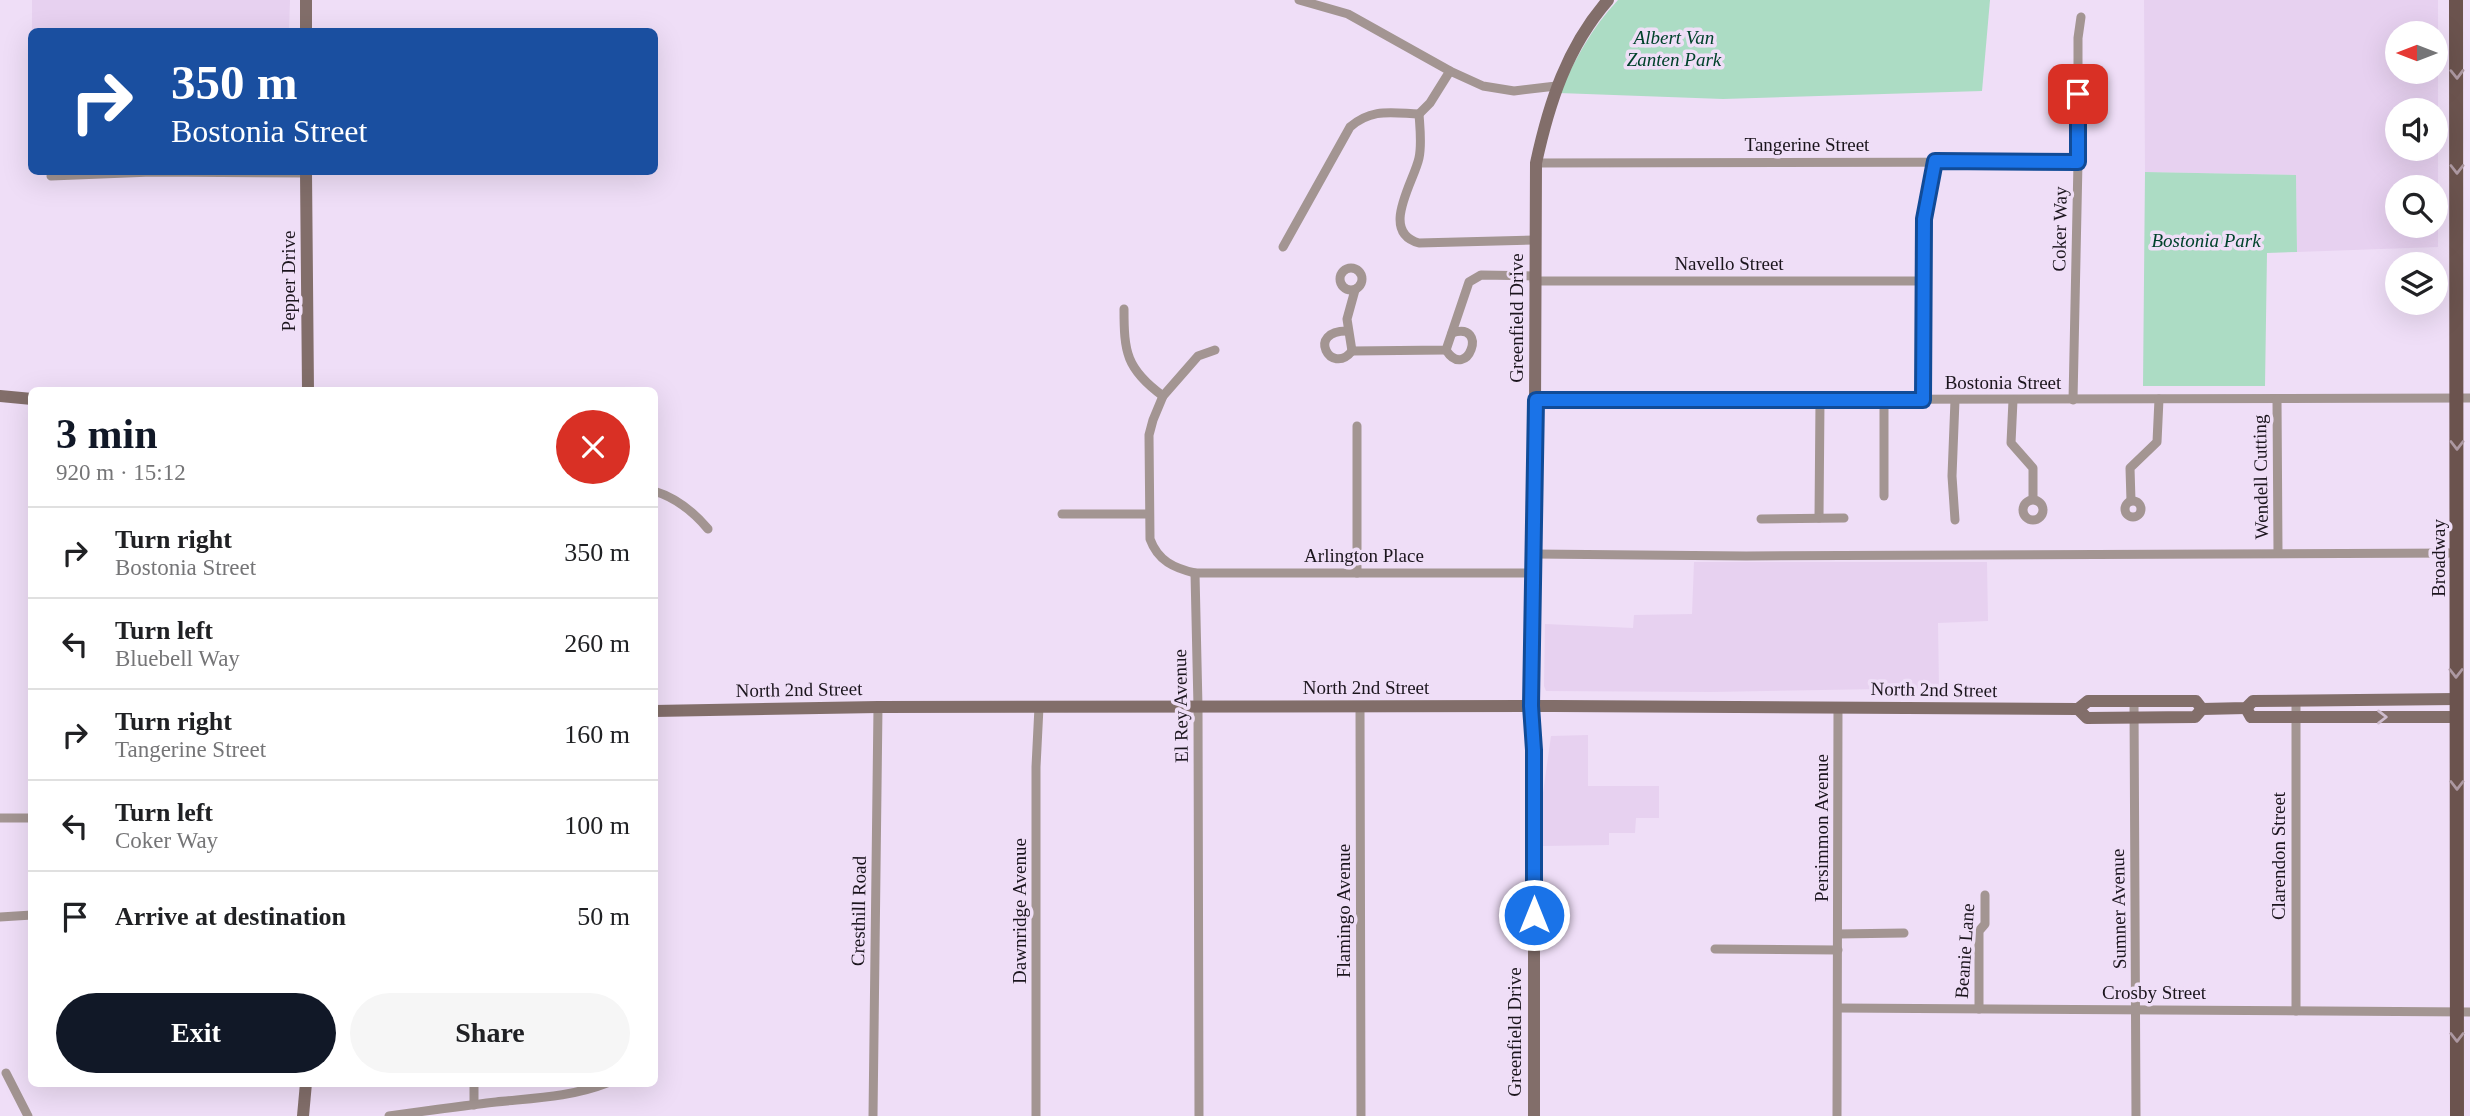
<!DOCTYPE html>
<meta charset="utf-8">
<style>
:root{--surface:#fff;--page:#f6f6f6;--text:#202124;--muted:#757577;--line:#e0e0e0;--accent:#111827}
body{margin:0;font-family:"Times New Roman",serif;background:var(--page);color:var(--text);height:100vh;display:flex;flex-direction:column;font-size:26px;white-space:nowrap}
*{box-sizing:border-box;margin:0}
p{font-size:23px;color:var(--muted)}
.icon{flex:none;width:38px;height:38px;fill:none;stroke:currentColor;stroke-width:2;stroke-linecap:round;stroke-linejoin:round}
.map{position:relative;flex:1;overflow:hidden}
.sheet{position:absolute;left:28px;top:387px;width:630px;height:700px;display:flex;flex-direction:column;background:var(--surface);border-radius:10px;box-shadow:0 7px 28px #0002}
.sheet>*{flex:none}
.guide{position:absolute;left:28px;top:28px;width:630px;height:147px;border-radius:10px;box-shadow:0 7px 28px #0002;background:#1a4fa0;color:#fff;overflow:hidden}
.needle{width:46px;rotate:270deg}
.fabs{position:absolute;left:2385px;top:21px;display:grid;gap:14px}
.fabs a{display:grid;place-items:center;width:63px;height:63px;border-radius:50%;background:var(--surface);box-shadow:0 7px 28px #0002;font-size:35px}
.pin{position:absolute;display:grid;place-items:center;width:60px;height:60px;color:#fff;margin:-30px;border-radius:14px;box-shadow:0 4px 10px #0006}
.me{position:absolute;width:77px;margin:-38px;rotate:0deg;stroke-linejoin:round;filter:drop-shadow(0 0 5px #0008)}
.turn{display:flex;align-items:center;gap:24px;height:147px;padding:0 28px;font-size:32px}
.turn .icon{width:91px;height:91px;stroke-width:2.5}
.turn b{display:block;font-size:49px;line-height:60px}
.round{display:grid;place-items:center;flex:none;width:74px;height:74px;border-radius:37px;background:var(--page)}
.overview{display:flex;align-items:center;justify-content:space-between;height:119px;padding:0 28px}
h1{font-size:42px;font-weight:600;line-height:52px;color:var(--accent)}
.action{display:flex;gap:14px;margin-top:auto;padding:14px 28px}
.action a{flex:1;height:80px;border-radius:42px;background:var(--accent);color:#fff;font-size:28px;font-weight:600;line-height:80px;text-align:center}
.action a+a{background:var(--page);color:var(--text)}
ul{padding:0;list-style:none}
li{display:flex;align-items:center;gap:21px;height:91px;padding:0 28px;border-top:2px solid var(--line)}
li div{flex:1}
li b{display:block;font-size:26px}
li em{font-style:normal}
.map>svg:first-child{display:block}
.built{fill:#e7d1f0;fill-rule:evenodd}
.green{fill:#acdcc4}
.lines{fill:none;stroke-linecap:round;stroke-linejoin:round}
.street{stroke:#a39592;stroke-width:9}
.secondary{stroke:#826e6a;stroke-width:12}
.primary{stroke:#6b534e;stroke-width:14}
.oneway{stroke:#ad98a2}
.oneway2{stroke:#cebccd}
.route-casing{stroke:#114b97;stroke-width:18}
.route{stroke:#1a73e8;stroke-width:12}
.labels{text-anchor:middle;stroke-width:7;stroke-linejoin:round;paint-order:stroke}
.park-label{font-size:19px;font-style:italic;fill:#00422b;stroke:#efdef7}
.street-label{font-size:19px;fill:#1b151d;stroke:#efdef7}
</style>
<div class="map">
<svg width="2470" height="1116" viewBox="0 0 2470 1116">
<rect width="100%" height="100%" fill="#efdef7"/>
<!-- built -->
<g class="built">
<polygon points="32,0 290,0 289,31 32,31"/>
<path d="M2144,0H2438V247L2297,252L2296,175L2145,172ZM2398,33H2436V72H2398ZM2398,110H2436V149H2398ZM2398,187H2436V226H2398Z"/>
<polygon points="1694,562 1987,562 1988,621 1938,623 1939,688 1711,692 1546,691 1544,686 1545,624 1633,628 1634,615 1692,614"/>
<polygon points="1588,735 1588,786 1659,786 1659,818 1636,818 1635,833 1609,833 1609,845 1543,846 1543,793 1551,736"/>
</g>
<!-- green -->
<g class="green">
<path d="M1618,0H1990L1982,91L1723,99L1559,93C1575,60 1592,27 1618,0Z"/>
<polygon points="2145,172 2296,175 2297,252 2267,253 2265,386 2143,386"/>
</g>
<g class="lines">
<!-- street -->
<g class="street">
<polyline points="1299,0 1348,14 1450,71 1483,86 1514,91 1556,86"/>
<path d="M1419,114C1420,129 1422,144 1419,158C1414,182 1379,232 1419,243L1534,240"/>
<polyline points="1536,163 2078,162"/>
<polyline points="51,176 152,172 306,173"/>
<path d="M1283,247L1350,127C1372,108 1391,113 1419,114L1430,103L1450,71"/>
<circle cx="1351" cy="279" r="11"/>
<polyline points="1534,281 1924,281"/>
<polyline points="1355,290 1347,319 1352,351 1446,350 1469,282 1481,275 1534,276"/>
<path d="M1124,309C1124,352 1126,369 1163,396"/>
<path d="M1348,331C1305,330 1331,377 1352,351"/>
<path d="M1215,350L1198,356L1163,396L1153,420L1149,435L1150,539C1158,561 1174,568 1195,573H1534"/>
<path d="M1446,350C1467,383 1490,321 1452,333"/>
<polyline points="1536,400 2470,398"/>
<polyline points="1884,400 1884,496"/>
<polyline points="1923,400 1924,219 1935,161"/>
<polyline points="2013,400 2011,443 2033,468 2033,499"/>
<polyline points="2073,400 2078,162 2078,38 2081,17"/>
<polyline points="2277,400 2278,553"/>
<path d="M654,491C677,498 693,511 708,529"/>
<circle cx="2033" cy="510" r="10"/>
<circle cx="2133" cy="509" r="8"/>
<polyline points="2131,501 2130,468 2157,442 2159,399"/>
<polyline points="1062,514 1149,514"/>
<polyline points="1819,518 1820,401"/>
<polyline points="1761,519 1844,518"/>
<polyline points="1955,520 1952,476 1955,400"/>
<polyline points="1534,554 1746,556 2457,553"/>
<polyline points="1195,573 1198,707 1199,1116"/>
<polyline points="1357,573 1357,426"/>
<polyline points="2296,701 2296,1011"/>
<polyline points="2134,702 2136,1116"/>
<polyline points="1360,707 1361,1116"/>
<polyline points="0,818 32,818"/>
<polyline points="0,917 32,915"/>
<polyline points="1838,934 1904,933"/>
<polyline points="1715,949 1838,950"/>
<polyline points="1838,1008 2470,1012"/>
<polyline points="1979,1009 1979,931 1985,924 1985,895"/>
<polyline points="6,1073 28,1116"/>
<polyline points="474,1083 474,1105"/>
<path d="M389,1116C425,1111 461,1106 496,1102C534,1098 571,1097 607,1083"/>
<polyline points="873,1116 878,707"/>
<polyline points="1036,1116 1036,767 1039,707"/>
<polyline points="1837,1116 1838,707"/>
</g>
<!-- secondary -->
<g class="secondary">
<polyline points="306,0 306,32"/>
<polyline points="306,172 308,390"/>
<polyline points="0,396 32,399"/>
<polyline points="2246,708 2251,717 2456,717"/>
<polyline points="2078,709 2087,718 2195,717 2202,709 2246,708 2253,701 2456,699"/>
<polyline points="654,711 878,707 1554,706 2078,709 2088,701 2196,701 2202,709"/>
<polyline points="303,1116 306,1083"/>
<path d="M1534,1116V749L1531,706L1534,654L1536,163C1549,103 1567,47 1608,0"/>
</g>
<!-- primary -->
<polyline class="primary" points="2456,0 2457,1116"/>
</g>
<!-- one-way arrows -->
<defs><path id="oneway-chevron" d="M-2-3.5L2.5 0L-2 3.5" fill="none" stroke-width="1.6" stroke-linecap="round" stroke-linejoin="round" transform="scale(1.75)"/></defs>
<g class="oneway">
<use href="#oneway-chevron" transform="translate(2457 74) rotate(89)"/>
<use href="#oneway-chevron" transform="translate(2457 169) rotate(90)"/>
<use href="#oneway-chevron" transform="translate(2457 445) rotate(90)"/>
<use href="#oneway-chevron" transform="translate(2456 673) rotate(90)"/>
<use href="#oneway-chevron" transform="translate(2457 785) rotate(90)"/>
<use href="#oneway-chevron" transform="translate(2457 1037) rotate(90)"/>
</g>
<use class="oneway2" href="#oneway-chevron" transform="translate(2382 717)"/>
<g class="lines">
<defs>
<polyline id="route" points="1534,915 1534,750 1531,706 1536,400 1923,400 1924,219 1935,161 2078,162 2078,94"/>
</defs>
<!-- route casing -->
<use href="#route" class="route-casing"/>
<!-- route -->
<use href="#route" class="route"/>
</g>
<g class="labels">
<!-- park labels -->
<g class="park-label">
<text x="1674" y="44">Albert Van<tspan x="1674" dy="22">Zanten Park</tspan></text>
<text x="2206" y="247">Bostonia Park</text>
</g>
<!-- street labels -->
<g class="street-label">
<text x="1807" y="151">Tangerine Street</text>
<text transform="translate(2059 229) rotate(-89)" y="7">Coker Way</text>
<text x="1729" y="270">Navello Street</text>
<text transform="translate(288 281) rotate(-90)" y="7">Pepper Drive</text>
<text transform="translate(1516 318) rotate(-90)" y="7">Greenfield Drive</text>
<text x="2003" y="389">Bostonia Street</text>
<text transform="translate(2260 477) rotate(-91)" y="7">Wendell Cutting</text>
<text x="1364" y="562">Arlington Place</text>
<text transform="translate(2438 558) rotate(-90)" y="7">Broadway</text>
<text x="1366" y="694">North 2nd Street</text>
<text transform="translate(799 689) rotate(-1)" y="7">North 2nd Street</text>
<text transform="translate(1934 689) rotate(1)" y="7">North 2nd Street</text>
<text transform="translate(1180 706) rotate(-91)" y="7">El Rey Avenue</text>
<text transform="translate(1821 828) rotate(-90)" y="7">Persimmon Avenue</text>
<text transform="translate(2278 856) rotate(-90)" y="7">Clarendon Street</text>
<text transform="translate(2118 909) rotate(-91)" y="7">Sumner Avenue</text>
<text transform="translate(858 911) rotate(-89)" y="7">Cresthill Road</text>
<text transform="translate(1019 911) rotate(-90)" y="7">Dawnridge Avenue</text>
<text transform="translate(1343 911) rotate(-90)" y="7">Flamingo Avenue</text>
<text transform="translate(1964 951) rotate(-86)" y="7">Beanie Lane</text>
<text x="2154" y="999">Crosby Street</text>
<text transform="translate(1514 1032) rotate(-90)" y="7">Greenfield Drive</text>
</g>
</g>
</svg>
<div class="fabs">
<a><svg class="needle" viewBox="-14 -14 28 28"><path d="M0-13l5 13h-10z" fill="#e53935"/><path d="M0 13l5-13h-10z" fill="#757577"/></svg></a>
<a><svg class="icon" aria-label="sound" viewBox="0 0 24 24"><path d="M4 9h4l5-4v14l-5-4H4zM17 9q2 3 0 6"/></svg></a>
<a><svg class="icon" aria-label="search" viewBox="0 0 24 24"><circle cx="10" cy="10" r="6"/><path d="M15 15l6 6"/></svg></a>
<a><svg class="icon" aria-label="layers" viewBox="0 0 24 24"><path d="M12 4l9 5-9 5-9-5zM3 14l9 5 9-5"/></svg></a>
</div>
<div class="pin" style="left:2078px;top:94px;background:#d93025"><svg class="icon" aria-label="arrive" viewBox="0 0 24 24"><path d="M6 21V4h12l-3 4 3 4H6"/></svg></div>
<svg class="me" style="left:1534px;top:915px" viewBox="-20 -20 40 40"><circle r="17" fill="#1a73e8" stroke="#fff" stroke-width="3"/><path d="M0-11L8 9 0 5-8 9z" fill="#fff"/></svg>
<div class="guide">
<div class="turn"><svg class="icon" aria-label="right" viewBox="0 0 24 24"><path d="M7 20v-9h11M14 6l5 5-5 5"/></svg><div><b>350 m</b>Bostonia Street</div></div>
</div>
<section class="sheet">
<div class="overview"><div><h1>3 min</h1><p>920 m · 15:12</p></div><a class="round" style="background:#d93025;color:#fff"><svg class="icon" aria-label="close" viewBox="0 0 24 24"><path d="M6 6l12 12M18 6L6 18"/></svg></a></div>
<ul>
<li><svg class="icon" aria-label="right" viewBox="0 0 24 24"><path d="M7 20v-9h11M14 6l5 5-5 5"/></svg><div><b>Turn right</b><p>Bostonia Street</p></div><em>350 m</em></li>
<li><svg class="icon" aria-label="left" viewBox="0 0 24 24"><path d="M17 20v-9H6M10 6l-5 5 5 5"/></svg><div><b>Turn left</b><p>Bluebell Way</p></div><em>260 m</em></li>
<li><svg class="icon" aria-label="right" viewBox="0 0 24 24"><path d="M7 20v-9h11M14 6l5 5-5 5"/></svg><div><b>Turn right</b><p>Tangerine Street</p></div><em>160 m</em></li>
<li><svg class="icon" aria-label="left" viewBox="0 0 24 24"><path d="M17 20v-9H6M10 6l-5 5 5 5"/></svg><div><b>Turn left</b><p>Coker Way</p></div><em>100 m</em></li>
<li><svg class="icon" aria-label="arrive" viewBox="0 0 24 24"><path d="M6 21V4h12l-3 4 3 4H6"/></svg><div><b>Arrive at destination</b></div><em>50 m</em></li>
</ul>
<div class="action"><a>Exit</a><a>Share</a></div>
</section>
</div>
